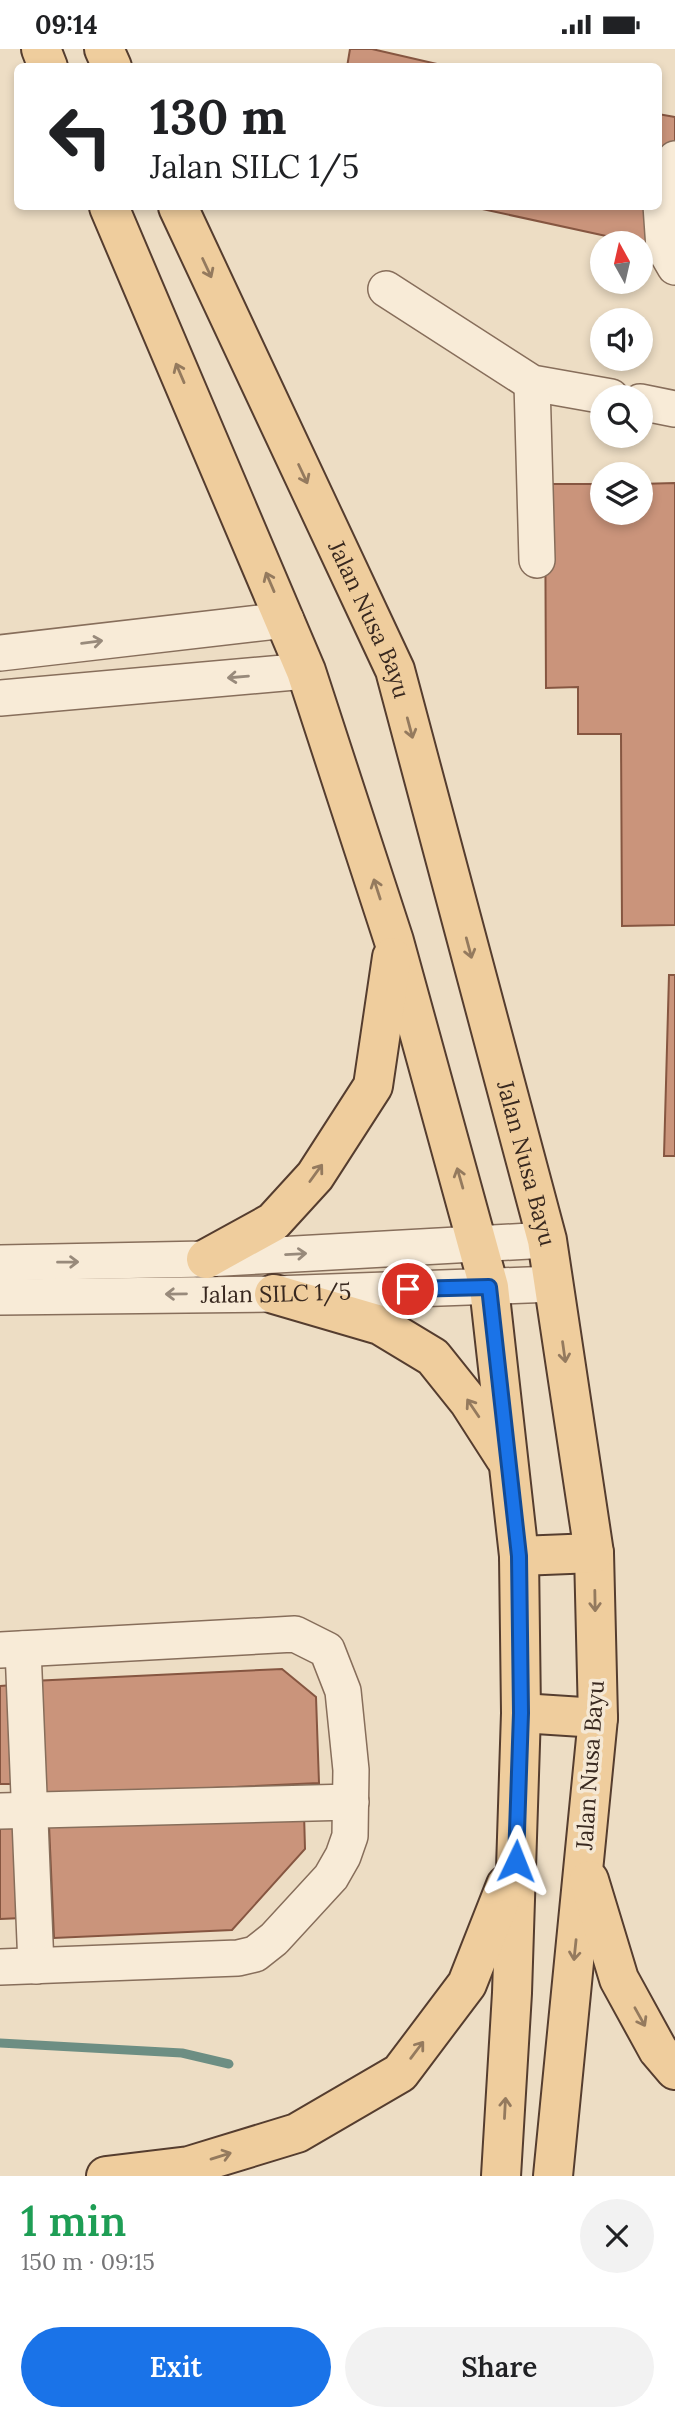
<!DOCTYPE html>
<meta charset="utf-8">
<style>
:root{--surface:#fff;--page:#f2f2f2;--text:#202124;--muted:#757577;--accent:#1a73e8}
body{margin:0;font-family:Lora,serif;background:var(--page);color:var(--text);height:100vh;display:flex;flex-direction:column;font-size:26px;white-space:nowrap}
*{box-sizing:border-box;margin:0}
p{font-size:23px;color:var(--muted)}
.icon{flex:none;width:38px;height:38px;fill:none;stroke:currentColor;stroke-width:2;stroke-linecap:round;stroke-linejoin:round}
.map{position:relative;height:2127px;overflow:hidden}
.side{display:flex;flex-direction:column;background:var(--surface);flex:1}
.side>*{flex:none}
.guide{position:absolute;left:14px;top:14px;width:648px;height:147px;border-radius:10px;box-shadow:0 4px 10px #0003;background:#fff;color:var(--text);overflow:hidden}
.needle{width:46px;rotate:352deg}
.tools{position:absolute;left:590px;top:182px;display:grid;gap:14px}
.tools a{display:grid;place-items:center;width:63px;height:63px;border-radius:50%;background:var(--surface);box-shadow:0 4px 10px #0003;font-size:35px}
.pin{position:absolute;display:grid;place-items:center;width:60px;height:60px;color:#fff;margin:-30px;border:4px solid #fff;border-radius:50%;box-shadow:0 2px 7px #0007}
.me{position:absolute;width:77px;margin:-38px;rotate:2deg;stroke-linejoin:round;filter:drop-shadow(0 0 5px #0008)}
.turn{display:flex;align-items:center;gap:24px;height:147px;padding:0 21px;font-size:32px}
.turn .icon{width:91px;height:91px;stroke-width:2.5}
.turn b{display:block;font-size:49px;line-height:60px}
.round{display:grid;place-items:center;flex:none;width:74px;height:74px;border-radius:37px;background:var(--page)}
.summary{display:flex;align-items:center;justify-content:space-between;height:119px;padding:0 21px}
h1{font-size:42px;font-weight:600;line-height:52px;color:#1e9e55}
.action{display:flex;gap:14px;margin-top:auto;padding:14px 21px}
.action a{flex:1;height:80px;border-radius:42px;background:var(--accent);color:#fff;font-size:28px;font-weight:600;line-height:80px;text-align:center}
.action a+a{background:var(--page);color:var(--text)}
.status{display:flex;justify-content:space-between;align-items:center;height:49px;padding:0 35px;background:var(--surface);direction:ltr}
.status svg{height:19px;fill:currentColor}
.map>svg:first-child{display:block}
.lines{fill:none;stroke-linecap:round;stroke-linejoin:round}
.stream{stroke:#6d8e83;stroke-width:9}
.building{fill:#ca947b;stroke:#865641;stroke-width:2}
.minor-casing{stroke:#876e5b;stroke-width:38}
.major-casing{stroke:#553d2f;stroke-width:42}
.minor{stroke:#f8ebd7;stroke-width:35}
.major{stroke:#efcd9d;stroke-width:38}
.oneway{stroke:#947a5e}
.oneway2{stroke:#988a7b}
.route-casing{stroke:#114b97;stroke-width:18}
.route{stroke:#1a73e8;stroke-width:12}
.labels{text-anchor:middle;stroke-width:7;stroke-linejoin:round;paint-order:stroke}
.street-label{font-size:23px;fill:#38281f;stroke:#f5e8d4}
</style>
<div class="status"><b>09:14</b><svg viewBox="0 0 49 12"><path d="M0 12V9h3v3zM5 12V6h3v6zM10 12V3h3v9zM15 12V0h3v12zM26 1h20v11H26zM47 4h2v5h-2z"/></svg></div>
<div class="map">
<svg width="675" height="2127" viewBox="0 0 675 2127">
<rect width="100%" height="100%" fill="#edddc4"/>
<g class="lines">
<!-- stream -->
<polyline class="stream" points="0,1994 182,2004 229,2015"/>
</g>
<!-- building -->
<g class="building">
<polygon points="350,0 372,0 450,18 347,18"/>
<polygon points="658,65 675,68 675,202 473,158 658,158"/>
<polygon points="675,434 675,876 622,877 621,685 578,685 578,638 546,639 545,435 602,435 602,464 640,464 640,435"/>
<polygon points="669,926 675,926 675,1107 664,1107"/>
<polygon points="282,1620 316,1648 319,1734 38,1747 32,1632"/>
<polygon points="12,1636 14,1735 0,1735 0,1637"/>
<polygon points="304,1764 305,1800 232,1881 54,1889 49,1776"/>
<polygon points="18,1771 22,1869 0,1870 0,1772"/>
</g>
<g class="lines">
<defs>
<g id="minor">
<polyline points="675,110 661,156 664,199 675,218"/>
<polyline points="386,240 532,334 611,348"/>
<polyline points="532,334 537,511"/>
<polyline points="640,353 675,360"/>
<polyline points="0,604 286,571"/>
<polyline points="0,649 306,622"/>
<polyline points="0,1214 206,1210 547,1191"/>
<path id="s1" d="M0,1248L274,1245L554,1235"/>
<polyline points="23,1600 36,1917"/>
<polyline points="0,1601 295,1585 327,1601 343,1642 351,1721 350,1787 343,1807 331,1828 274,1890 255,1905 238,1909 0,1918"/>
<polyline points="0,1762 351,1753"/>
</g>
<g id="major">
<polyline points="41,0 48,18"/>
<polyline points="104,0 112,18"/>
<polyline points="109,158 306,622 394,892 489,1238 519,1507 521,1664 512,1944 501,2127"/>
<path id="s2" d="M178,158L395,621L547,1191L594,1504L598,1669L553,2127"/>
<polyline points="206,1210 273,1173 315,1127 373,1037 392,908"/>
<polyline points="274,1245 380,1276 433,1308 469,1353 505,1409"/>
<polyline points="519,1507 594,1504"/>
<polyline points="521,1664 598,1669"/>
<polyline points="589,1831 619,1930 658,2001 675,2021"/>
<polyline points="106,2127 189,2117 297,2084 400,2024 467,1935 506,1836"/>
</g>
</defs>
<!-- minor casing -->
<use href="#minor" class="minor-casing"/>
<!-- major casing -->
<use href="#major" class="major-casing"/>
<!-- minor -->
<use href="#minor" class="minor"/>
<!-- major -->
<use href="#major" class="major"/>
</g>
<!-- one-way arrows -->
<defs><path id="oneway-shaft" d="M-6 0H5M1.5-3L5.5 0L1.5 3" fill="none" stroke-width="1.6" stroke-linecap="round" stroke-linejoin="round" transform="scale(1.75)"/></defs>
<g class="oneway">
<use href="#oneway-shaft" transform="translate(207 219) rotate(65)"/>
<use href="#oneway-shaft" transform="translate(180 324) rotate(-113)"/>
<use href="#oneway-shaft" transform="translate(303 425) rotate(65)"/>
<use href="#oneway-shaft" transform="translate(270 533) rotate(-113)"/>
<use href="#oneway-shaft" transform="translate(410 679) rotate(75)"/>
<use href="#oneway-shaft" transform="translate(377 840) rotate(-108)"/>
<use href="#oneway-shaft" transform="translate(469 899) rotate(75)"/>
<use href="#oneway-shaft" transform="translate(316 1124) rotate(-54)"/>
<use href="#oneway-shaft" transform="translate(460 1129) rotate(-106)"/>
<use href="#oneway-shaft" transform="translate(564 1303) rotate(82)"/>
<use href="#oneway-shaft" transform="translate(473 1359) rotate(-124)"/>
<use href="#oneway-shaft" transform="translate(595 1552) rotate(89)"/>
<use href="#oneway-shaft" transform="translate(575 1901) rotate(96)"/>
<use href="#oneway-shaft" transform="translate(640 1968) rotate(61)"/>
<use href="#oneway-shaft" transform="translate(417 2001) rotate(-53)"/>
<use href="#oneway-shaft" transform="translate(505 2059) rotate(-87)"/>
<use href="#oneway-shaft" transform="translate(221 2107) rotate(-17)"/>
</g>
<g class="oneway2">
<use href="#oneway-shaft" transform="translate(92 593) rotate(-7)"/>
<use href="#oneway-shaft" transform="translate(238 628) rotate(175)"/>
<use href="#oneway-shaft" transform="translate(296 1205) rotate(-3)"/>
<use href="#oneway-shaft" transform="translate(68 1213) rotate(-1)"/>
<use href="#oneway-shaft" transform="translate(176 1245) rotate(179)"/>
</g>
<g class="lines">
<defs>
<polyline id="route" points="408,1240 489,1238 519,1507 521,1664 516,1812"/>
</defs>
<!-- route casing -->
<use href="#route" class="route-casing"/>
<!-- route -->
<use href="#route" class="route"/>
</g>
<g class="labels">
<!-- street labels -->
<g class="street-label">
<text dy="8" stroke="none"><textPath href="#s2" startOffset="455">Jalan Nusa Bayu</textPath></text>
<text dy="8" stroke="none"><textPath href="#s2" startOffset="1022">Jalan Nusa Bayu</textPath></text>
<text dy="8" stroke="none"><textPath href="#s1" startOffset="276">Jalan SILC 1/5</textPath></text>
<text transform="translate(590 1716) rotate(-86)" y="8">Jalan Nusa Bayu</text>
</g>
</g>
</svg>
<div class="tools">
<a><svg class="needle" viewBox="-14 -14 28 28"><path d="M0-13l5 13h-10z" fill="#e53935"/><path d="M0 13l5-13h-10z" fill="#757577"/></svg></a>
<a><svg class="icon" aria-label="sound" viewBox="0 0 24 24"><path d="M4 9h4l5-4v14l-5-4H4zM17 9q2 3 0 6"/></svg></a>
<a><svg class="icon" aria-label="search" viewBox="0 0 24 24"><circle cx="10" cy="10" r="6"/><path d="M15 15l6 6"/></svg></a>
<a><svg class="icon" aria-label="layers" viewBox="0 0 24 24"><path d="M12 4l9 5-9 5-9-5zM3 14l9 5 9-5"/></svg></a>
</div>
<div class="pin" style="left:408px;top:1240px;background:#d93025"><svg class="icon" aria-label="arrive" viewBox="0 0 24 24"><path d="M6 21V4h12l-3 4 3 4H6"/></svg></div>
<svg class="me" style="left:516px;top:1812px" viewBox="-20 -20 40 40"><path d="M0-17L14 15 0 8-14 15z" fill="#1a73e8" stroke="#fff" stroke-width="4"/></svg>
<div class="guide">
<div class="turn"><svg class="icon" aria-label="left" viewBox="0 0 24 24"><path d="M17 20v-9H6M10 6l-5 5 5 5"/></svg><div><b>130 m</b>Jalan SILC 1/5</div></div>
</div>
</div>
<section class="side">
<div class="summary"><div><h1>1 min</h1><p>150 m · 09:15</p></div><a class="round"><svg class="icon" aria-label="close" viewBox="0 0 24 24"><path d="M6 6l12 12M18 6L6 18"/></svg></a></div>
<div class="action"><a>Exit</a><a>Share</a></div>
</section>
